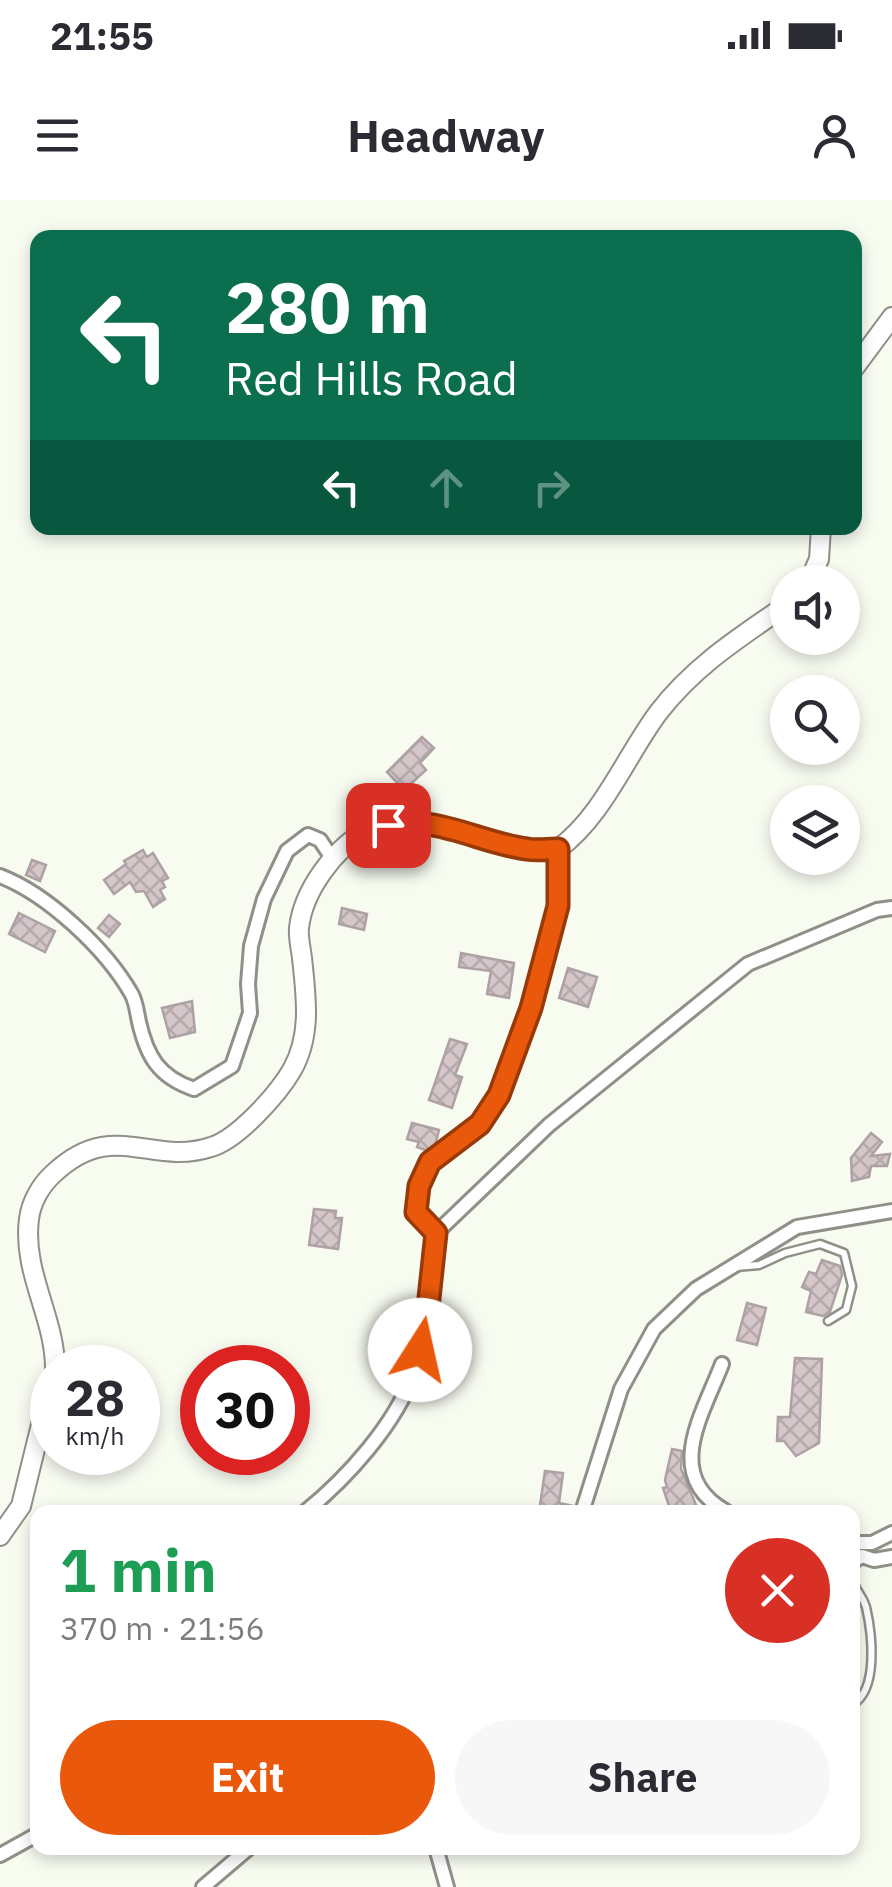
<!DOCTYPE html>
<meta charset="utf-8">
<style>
:root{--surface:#fff;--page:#f7f7f7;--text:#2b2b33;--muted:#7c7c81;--accent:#ea580c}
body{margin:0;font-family:"IBM Plex Sans",sans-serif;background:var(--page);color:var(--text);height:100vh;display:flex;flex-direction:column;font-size:38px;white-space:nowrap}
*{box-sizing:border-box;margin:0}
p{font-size:32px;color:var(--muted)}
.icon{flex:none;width:55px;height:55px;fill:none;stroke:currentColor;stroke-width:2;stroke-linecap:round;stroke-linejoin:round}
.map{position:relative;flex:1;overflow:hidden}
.side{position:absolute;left:30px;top:1305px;width:830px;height:350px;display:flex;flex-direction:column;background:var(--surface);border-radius:20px;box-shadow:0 5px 15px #0003}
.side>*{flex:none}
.hud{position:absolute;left:30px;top:30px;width:832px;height:305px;border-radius:20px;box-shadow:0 5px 15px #0003;background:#0b6e4f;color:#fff;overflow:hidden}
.tools{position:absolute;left:770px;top:365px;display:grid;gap:20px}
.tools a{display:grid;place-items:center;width:90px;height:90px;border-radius:50%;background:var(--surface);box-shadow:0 5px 15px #0003;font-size:50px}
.speed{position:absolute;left:30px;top:1145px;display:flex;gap:20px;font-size:50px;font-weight:700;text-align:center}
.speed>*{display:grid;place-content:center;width:130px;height:130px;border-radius:50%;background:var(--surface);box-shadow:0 5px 15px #0003;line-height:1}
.speed small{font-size:25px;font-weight:400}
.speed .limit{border:15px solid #d22;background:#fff;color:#111}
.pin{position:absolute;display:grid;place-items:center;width:85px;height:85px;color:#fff;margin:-42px;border-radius:20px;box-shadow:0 5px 15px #0006}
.me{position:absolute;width:110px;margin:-55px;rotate:10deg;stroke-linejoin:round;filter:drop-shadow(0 0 8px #0008)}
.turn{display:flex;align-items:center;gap:35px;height:210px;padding:0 30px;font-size:45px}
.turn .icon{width:130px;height:130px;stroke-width:2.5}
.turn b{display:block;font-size:70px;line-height:85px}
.lanes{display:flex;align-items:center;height:95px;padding:0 30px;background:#0003;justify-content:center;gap:50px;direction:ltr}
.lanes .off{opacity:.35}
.round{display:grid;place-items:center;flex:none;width:105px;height:105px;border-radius:52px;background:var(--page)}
.head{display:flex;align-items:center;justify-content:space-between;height:170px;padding:0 30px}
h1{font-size:60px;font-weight:700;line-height:75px;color:#1e9e55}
.cta{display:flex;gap:20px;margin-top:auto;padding:20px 30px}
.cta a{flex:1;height:115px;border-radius:60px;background:var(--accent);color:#fff;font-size:40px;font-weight:700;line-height:115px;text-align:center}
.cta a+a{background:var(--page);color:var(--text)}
.status{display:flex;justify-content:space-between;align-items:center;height:70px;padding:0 50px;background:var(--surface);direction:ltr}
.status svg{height:28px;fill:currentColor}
header{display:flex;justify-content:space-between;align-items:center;height:130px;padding:0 30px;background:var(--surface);font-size:45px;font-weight:700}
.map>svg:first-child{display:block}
.building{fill:url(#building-cross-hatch);stroke:#aea1a4;stroke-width:2.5}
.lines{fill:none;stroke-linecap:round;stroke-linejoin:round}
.service-casing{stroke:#8e9187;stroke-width:11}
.minor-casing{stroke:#8e9187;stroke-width:18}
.secondary-casing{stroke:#8e9187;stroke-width:22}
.service{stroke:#fff;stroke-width:6}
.minor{stroke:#fff;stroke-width:12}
.secondary{stroke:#fff;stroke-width:18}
.route-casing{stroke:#983908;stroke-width:25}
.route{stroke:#ea580c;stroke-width:18}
</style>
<div class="status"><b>21:55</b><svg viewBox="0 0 49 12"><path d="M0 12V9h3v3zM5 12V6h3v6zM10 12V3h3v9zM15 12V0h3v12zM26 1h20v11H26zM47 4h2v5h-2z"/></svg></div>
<header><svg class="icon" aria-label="menu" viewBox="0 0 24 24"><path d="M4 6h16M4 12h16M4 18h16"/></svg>Headway<svg class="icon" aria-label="person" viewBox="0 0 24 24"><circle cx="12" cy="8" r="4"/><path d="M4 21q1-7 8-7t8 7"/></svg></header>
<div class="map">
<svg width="892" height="1687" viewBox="0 0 892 1687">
<defs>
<pattern id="building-cross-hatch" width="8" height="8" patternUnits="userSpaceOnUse" patternTransform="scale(2.5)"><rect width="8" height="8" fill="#d4c6c9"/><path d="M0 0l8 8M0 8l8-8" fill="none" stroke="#b6aaac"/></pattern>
</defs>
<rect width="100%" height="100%" fill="#f7fbf0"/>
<!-- building -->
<g class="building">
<polygon points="422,537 434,548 420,563 426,570 404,590 387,572"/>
<polygon points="143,650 147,657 153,653 168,678 162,681 165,687 160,690 165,699 153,707 144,691 136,692 130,682 114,694 104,680 126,664 124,661"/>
<polygon points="32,660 46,665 40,681 26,675"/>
<polygon points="342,708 367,714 364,730 339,724"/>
<polygon points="19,713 55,731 45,752 9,734"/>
<polygon points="109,715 120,724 109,737 98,728"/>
<polygon points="461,753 514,763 509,798 487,794 491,771 459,767"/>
<polygon points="568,768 597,777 588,807 559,798"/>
<polygon points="192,801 195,832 170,838 162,808"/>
<polygon points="450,839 467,844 455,875 462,877 452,908 429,900"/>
<polygon points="412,923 439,930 435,946 428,951 417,947 419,942 407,939"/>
<polygon points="871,933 882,942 871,956 890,954 887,966 871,966 869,977 852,981 851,958"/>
<polygon points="314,1009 336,1011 335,1018 342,1018 338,1049 309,1045"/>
<polygon points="822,1060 840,1066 842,1075 830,1112 823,1116 806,1112 811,1091 802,1087 809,1072 816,1074"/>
<polygon points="747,1103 766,1108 757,1145 737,1140"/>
<polygon points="795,1158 822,1159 819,1243 796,1256 784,1241 777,1241 778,1217 790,1217"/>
<polygon points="672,1249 682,1251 681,1269 699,1312 671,1312 663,1288 667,1287 665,1280"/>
<polygon points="545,1271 563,1273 559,1303 573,1306 572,1312 539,1312"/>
</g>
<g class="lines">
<defs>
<g id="service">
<polyline points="736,1067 759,1065 785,1053 820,1044 844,1053 852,1086 846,1110 828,1121"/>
<path d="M852,1371C854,1393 861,1391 866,1407C872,1433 879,1490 852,1505"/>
</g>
<g id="minor">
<path d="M0,676C47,694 105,748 131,793C136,801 137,813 139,822C147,857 159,877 194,889L232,866L250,813L248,784L251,746L264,699L287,651L308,635L320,640L332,658"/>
<polyline points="436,1033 549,925 748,764 877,710 892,708"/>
<path d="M722,1164C702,1216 662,1276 727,1312"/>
<path d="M305,1312C347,1278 396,1224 414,1172C430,1128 431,1079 436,1033L417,1012L419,986L430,962L480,925L499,895L531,808L559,706L558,649"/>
<polyline points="582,1312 621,1189 654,1129 696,1089 797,1027 892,1011"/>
<polyline points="852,1343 872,1343 892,1333"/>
<polyline points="852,1362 862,1356 874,1360 892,1357"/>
<polyline points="436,1648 447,1687"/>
<polyline points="0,1655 38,1634"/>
<polyline points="203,1687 249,1648"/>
</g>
<g id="secondary">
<polyline points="855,167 892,117"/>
<polyline points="809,382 819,359 821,328"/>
<path d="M55,1168C55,1117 22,1072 29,1019C31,1002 41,985 53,974C113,917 150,967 211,947C238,939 278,894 292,870C312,835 306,796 302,758C301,749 298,737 299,728C303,691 334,649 366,631C414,603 480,644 528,650C538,651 548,649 558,649C603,616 626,556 658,513C694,466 740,437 788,404"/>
<polyline points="0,1336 21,1306 52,1180"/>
</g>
</defs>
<!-- service casing -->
<use href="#service" class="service-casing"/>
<!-- minor casing -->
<use href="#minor" class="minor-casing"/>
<!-- secondary casing -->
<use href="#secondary" class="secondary-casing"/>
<!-- service -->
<use href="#service" class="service"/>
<!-- minor -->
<use href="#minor" class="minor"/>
<!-- secondary -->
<use href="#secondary" class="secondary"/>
</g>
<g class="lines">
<defs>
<path id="route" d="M388,625C438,615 479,643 527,649C537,651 548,649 558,649V706L531,808L499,895L480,924L430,962L419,986L416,1012L436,1033L426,1126L420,1150"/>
</defs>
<!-- route casing -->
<use href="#route" class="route-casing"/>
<!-- route -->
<use href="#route" class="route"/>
</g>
</svg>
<div class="tools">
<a><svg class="icon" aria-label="sound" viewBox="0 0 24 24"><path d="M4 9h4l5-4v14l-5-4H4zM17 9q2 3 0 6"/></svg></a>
<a><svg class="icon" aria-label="search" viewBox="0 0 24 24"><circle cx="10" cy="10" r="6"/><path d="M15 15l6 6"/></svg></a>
<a><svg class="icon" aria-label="layers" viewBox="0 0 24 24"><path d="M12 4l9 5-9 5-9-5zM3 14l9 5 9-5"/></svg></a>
</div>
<div class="speed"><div>28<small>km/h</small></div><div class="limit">30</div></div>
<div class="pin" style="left:388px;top:625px;background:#d93025"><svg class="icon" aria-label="arrive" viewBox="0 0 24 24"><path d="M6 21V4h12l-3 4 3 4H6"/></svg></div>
<svg class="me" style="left:420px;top:1150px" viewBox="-20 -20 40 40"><circle r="19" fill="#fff"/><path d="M0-13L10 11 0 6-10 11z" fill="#ea580c"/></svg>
<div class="hud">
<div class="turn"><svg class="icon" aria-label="left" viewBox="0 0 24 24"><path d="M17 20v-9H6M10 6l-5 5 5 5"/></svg><div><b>280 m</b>Red Hills Road</div></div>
<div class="lanes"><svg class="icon" aria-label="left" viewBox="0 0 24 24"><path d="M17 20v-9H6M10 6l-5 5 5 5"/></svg><svg class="icon off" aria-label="ahead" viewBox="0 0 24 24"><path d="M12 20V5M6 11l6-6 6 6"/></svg><svg class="icon off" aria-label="right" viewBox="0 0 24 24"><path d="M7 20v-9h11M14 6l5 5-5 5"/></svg></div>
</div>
<section class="side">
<div class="head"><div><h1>1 min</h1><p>370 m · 21:56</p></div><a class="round" style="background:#d93025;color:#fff"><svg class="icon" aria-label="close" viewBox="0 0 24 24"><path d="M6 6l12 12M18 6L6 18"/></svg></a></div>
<div class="cta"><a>Exit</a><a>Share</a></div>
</section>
</div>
